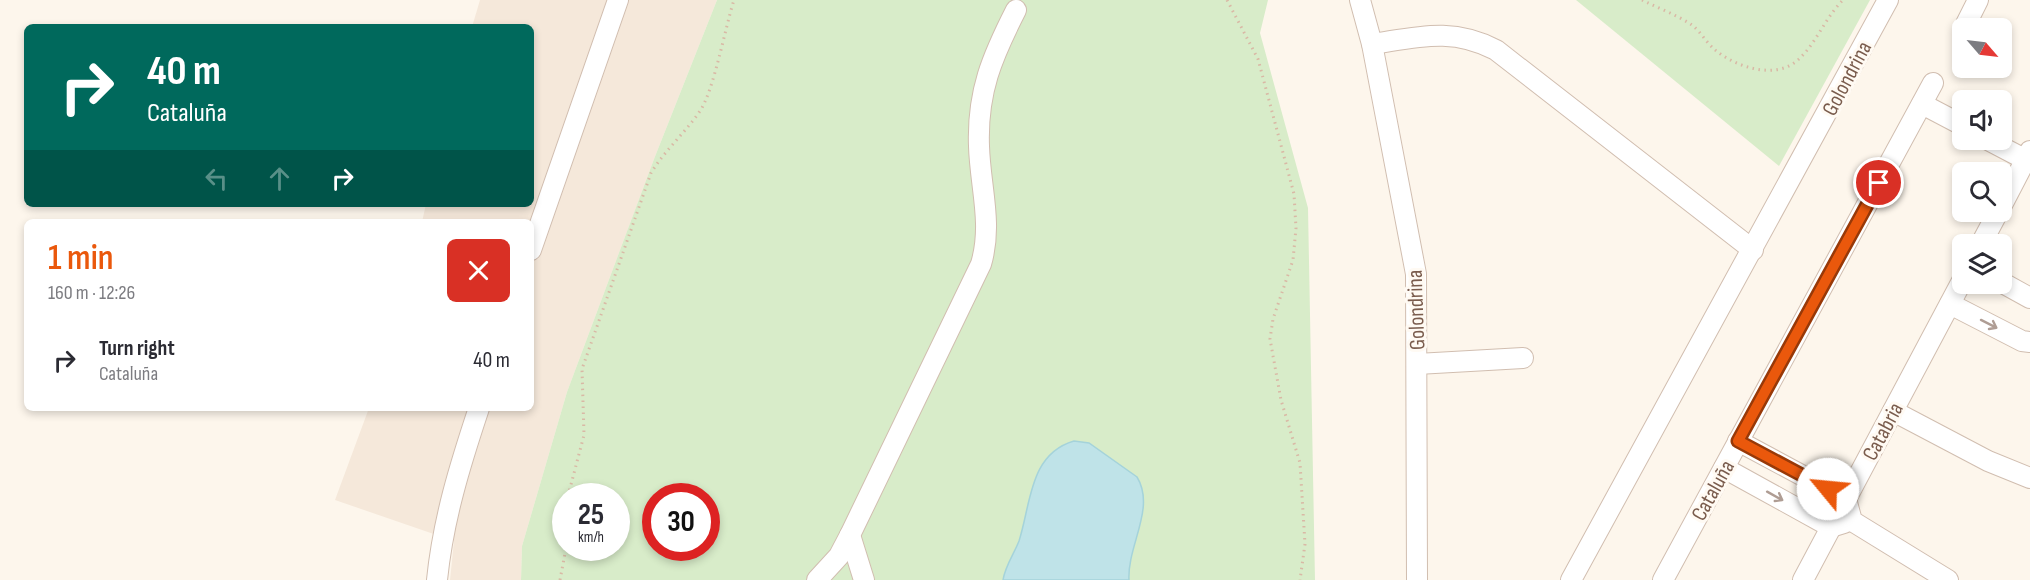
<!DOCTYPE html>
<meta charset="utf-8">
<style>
:root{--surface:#fff;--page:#f7f7f7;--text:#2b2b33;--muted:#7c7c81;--accent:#ea580c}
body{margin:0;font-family:"Sofia Sans Condensed",sans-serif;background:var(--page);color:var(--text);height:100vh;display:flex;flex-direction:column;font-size:22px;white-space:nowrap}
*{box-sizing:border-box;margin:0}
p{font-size:20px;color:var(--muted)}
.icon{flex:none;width:33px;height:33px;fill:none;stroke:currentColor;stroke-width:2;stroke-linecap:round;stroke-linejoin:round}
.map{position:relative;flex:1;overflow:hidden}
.sheet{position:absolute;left:24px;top:219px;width:510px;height:192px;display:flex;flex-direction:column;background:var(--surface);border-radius:9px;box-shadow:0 3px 9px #0003}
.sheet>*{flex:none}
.top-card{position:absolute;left:24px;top:24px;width:510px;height:183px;border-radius:9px;box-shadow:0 3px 9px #0003;background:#00695c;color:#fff;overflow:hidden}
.needle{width:39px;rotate:118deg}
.fabs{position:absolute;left:1952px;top:18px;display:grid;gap:12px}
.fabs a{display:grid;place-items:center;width:60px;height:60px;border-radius:9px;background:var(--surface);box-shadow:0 3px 9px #0003;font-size:30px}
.speed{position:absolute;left:552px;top:483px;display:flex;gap:12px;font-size:30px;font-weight:700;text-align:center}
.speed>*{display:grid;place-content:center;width:78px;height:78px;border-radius:50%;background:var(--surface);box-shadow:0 3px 9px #0003;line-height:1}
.speed small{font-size:15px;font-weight:400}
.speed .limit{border:9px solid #d22;background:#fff;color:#111}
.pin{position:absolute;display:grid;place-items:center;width:51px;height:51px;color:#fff;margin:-26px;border:3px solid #fff;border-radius:50%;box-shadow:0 2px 6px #0007}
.me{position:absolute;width:66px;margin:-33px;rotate:298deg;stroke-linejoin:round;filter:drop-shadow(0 0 4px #0008)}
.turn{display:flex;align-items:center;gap:21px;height:126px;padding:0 24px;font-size:27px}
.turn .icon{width:78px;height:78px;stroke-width:2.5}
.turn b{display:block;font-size:42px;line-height:51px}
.lanes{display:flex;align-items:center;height:57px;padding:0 24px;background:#0003;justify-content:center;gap:30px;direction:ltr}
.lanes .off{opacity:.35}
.round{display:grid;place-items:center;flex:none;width:63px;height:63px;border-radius:9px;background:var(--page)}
.head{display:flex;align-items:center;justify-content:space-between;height:102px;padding:0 24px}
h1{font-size:36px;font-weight:600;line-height:45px;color:var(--accent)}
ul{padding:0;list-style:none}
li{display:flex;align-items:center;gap:18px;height:78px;padding:0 24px}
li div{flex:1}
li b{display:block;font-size:22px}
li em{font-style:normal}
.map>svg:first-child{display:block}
.residential{fill:#f5e8da}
.green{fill:#d8ecc9;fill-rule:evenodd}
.water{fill:#bfe3e8;stroke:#a5d3da;stroke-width:1.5}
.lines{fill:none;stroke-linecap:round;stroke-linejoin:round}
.minor-casing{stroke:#d1beb0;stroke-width:22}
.path{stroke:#d9b8a5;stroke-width:3;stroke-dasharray:1.5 4.5;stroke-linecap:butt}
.minor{stroke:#fff;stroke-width:20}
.oneway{stroke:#af9d94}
.route-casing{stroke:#983908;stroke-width:15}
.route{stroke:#ea580c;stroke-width:10}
.labels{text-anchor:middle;stroke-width:6;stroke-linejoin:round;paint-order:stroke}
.street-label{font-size:22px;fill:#7a5c4d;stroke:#fffaf3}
</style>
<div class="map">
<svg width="2030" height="580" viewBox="0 0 2030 580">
<rect width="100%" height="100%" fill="#fdf6ec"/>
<!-- residential -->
<polygon class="residential" points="480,0 717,0 654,159 567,392 522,546 521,580 450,580 454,541 335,500 369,408 531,408 531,222 422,222 426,204 531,204 531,27 472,27"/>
<!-- green -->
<g class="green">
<path d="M717,0H1268L1260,33L1308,208L1315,580H521L522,546L567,392L654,159ZM566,496H616V548H566ZM656,496H706V548H656Z"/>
<polygon points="1576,0 1870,0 1779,166"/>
</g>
<!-- water -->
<path class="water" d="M1074,441L1089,443L1137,477C1156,508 1127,546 1129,580H1003C1005,566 1014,554 1019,541C1031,504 1029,454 1074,441Z"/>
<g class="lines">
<defs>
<g id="minor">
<polyline points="1360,0 1372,44 1416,274 1417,580"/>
<polyline points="1966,24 1978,0"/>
<path d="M1372,44C1419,37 1452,27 1496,50L1753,250"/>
<polyline points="1922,104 1962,125"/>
<polyline points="1988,140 2030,162"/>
<polyline points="2001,207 2030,151"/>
<polyline points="1981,244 1998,212"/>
<polyline points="531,250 618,0"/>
<polyline points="2001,282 2030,298"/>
<polyline points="1950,304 2022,341 2030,342"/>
<polyline points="1417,364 1523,358"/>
<polyline points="1893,411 1988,461 2030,478"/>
<polyline points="1738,441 1846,499 1852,521 1948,580"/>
<polyline points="1724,468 1831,527 1844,523"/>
<polyline points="850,535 864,580"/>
<path d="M437,580C443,520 460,465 479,408"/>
<path d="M817,580L839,556L850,535L981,264C993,224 980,186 979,146C977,92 992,57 1016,10"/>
<polyline points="1571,580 1888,0"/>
<polyline points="1663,580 1933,83"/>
<polyline points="1803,580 1962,281"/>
</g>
</defs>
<!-- minor casing -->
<use href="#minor" class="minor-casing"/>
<!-- path -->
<g class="path">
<polyline points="1227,0 1258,59 1294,194 1296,228 1293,260 1273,319 1270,339 1281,400 1300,463 1305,544 1300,580"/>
<path d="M1642,0C1658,8 1677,15 1692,25C1700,31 1706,42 1714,49C1735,67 1776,81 1799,59C1817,42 1825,18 1843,0"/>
<path d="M568,496L584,435L582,369L651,173C665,150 685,133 700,111C714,90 725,28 734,0"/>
<polyline points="560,580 566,548"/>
</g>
<!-- minor -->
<use href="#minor" class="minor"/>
</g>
<!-- one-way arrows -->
<defs><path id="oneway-shaft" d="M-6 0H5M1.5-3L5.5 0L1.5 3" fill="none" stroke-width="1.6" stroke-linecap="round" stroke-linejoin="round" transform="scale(1.5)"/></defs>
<g class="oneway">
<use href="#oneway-shaft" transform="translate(1989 324) rotate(27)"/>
<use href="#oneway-shaft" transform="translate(1775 496) rotate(29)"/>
</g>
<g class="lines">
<defs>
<polyline id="route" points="1828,489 1738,441 1879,183"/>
</defs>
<!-- route casing -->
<use href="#route" class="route-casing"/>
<!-- route -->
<use href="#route" class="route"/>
</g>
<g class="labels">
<!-- street labels -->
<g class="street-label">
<text transform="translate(1846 78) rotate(-62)" y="8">Golondrina</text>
<text transform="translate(1415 310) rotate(-92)" y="8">Golondrina</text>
<text transform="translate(1882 431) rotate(-62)" y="8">Catabria</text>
<text transform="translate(1712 490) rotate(-61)" y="8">Cataluña</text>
</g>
</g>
</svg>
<div class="fabs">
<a><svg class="needle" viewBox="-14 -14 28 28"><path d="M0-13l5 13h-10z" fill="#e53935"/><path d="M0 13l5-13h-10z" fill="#7c7c81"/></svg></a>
<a><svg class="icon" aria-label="sound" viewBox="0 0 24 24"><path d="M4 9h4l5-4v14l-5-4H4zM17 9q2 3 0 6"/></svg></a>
<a><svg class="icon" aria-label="search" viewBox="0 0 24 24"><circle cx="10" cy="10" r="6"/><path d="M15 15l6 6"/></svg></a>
<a><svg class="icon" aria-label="layers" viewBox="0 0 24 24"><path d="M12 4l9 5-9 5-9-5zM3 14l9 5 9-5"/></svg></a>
</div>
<div class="speed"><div>25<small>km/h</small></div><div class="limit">30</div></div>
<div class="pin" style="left:1879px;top:183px;background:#d93025"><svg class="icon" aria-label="arrive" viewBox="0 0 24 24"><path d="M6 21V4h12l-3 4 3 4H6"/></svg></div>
<svg class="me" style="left:1828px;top:489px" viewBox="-20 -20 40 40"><circle r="19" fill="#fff"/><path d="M0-13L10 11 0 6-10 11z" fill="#ea580c"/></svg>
<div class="top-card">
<div class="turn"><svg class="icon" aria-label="right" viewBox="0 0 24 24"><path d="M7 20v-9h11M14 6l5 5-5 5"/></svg><div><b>40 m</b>Cataluña</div></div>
<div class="lanes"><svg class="icon off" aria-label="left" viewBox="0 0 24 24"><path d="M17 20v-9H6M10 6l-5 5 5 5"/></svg><svg class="icon off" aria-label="ahead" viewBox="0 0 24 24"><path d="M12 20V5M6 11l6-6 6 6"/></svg><svg class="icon" aria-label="right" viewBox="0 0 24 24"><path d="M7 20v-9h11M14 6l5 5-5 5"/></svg></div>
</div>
<section class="sheet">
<div class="head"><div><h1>1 min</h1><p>160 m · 12:26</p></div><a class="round" style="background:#d93025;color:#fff"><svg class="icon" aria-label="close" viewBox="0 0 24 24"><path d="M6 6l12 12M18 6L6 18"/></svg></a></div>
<ul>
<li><svg class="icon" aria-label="right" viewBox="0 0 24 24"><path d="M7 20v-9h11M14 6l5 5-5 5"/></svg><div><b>Turn right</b><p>Cataluña</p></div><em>40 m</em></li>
</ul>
</section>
</div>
